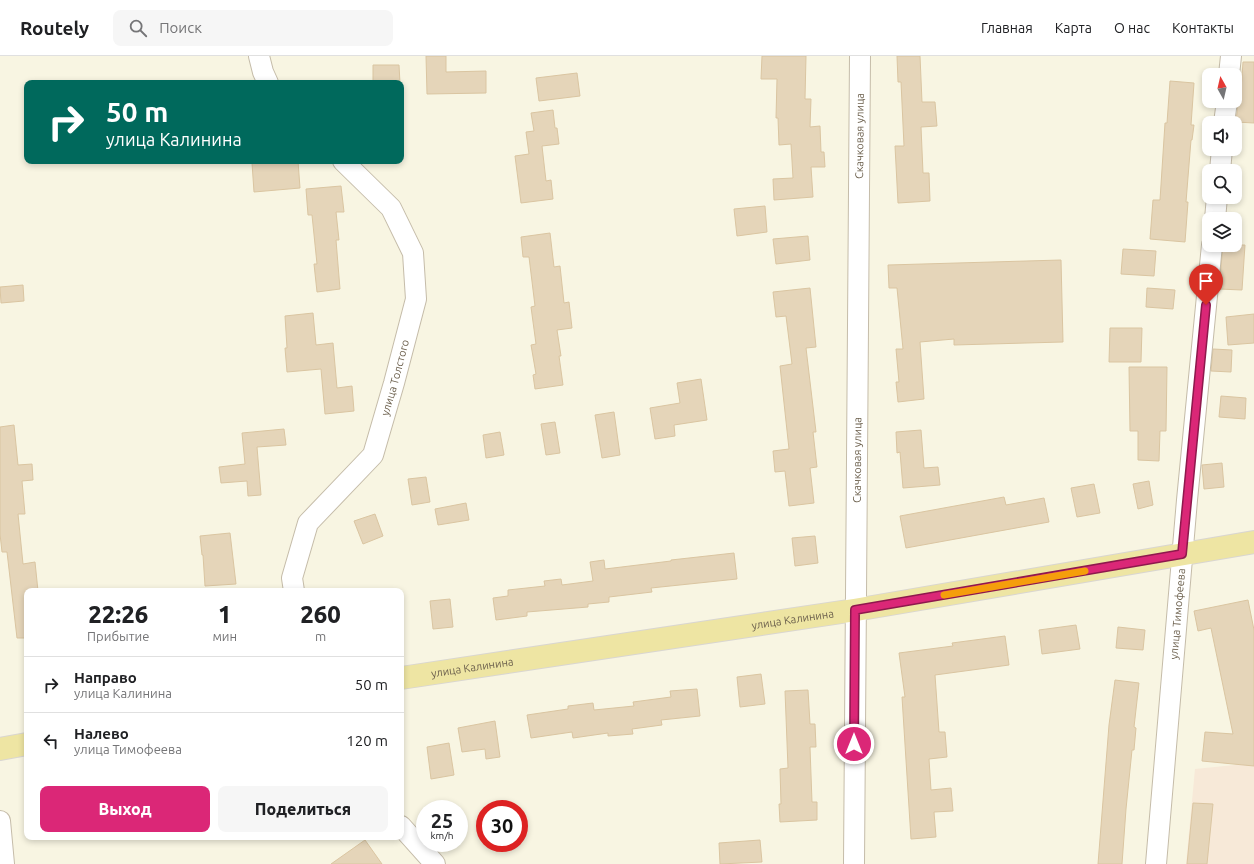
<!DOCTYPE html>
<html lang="ru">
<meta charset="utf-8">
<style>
:root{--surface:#fff;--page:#f6f6f6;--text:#202124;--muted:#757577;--line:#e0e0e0;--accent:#db2777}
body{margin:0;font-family:Ubuntu,sans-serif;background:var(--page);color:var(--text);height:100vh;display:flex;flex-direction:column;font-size:15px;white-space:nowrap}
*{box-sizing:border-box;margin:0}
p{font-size:13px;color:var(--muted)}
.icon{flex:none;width:22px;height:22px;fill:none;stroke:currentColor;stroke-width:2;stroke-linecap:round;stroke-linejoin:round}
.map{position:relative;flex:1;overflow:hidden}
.sheet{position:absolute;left:24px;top:532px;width:380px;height:252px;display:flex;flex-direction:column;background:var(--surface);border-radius:8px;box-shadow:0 2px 6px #0003}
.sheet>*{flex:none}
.banner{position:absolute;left:24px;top:24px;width:380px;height:84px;border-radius:8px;box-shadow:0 2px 6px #0003;background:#00695c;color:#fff;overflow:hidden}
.needle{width:26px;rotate:352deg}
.fabs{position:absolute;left:1202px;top:12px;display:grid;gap:8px}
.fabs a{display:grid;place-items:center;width:40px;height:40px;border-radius:8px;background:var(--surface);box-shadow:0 2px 6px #0003;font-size:20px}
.speed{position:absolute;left:416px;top:744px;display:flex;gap:8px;font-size:20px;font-weight:700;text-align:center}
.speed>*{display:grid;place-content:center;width:52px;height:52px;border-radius:50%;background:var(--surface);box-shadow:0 2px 6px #0003;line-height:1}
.speed small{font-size:10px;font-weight:400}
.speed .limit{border:6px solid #d22;background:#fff;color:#111}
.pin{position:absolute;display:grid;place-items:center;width:34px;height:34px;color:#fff;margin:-41px -17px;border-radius:50% 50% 50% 0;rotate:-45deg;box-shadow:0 0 4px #0007}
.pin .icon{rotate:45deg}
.me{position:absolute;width:44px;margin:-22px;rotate:0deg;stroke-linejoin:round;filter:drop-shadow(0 0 3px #0008)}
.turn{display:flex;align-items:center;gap:14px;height:84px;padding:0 16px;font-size:18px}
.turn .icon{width:52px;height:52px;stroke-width:2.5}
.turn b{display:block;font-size:28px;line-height:34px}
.eta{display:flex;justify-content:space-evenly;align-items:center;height:68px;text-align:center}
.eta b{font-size:24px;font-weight:800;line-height:28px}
.button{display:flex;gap:8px;margin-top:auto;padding:8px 16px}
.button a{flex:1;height:46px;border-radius:8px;background:var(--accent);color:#fff;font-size:16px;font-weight:800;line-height:46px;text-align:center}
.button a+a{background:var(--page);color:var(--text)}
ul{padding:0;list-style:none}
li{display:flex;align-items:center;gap:12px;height:56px;padding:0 16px;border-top:1px solid var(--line)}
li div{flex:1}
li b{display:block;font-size:15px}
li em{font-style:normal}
header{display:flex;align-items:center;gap:24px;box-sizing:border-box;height:56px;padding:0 20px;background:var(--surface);border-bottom:1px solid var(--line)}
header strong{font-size:19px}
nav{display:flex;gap:22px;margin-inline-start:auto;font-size:14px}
.search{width:280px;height:36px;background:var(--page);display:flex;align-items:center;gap:10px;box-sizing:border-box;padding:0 14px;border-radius:8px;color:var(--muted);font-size:15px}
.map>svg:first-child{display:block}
.commercial{fill:#f7e9d8}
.building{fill:#e5d5b9;stroke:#dac5a1}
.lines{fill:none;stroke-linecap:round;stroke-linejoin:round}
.minor-casing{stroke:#c5bca9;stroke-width:22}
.major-casing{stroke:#d9d6d1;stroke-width:24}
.minor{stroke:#fff;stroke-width:20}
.major{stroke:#eee5a3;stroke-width:22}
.route-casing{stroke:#8e194d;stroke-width:10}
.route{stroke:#db2777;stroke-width:7}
.slow{stroke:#f59e0b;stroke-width:7}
.labels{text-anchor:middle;stroke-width:3.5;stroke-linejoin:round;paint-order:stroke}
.street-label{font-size:11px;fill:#6c604d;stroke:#fcf9e8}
</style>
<header>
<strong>Routely</strong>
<div class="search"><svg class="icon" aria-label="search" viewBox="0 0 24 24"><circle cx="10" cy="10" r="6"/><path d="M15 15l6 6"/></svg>Поиск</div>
<nav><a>Главная</a><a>Карта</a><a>О нас</a><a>Контакты</a></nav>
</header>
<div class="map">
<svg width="1254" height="808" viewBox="0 0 1254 808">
<rect width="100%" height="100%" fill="#f8f5e2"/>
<!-- commercial -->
<polygon class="commercial" points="1254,707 1254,808 1186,808 1195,713"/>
<!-- building -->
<g class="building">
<polygon points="426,0 446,0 446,16 486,15 486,37 427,38"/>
<polygon points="762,0 806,0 805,43 811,43 810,71 820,70 821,96 824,96 825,111 811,111 813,141 774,144 773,123 793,122 791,88 779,89 778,62 776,62 777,23 761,23"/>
<polygon points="897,0 920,0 922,46 935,46 937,70 921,71 923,117 929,117 930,145 898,147 895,90 904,90 901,26 898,26"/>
<polygon points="1243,6 1254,6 1254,67 1236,66 1238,47 1240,47"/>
<polygon points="373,9 399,9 400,27 373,27"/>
<polygon points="577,17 580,40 539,45 536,22"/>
<polygon points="1170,25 1194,27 1191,69 1194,69 1192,84 1191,84 1186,146 1188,146 1185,186 1150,183 1153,144 1160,144 1165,67 1167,67"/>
<polygon points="553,54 555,72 557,72 559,88 542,90 546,125 551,124 553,143 521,147 515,100 529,98 526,76 534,75 531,57"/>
<polygon points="273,105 298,105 300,132 254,136 252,107"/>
<polygon points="341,130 344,156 336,156 339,184 336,184 340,233 317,236 314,208 317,208 312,159 308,159 306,133"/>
<polygon points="765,150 767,176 737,180 734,153"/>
<polygon points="550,177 554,211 560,210 564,247 569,246 572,272 557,274 561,300 559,300 563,329 535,333 533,319 536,318 531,289 536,288 531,251 535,250 529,201 523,201 521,181"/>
<polygon points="808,180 810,204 776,208 773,183"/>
<polygon points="1223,189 1245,189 1242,234 1219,233"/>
<polygon points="1123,193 1156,195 1154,220 1121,218"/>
<polygon points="1061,204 1063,286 954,289 954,283 920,286 924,343 898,346 896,326 899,326 896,293 903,293 897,232 889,232 888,209"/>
<polygon points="23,229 24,245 1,247 0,231"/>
<polygon points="810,232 816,291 806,292 816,376 813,376 817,411 810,412 814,447 789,450 785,415 775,416 773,395 789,393 780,310 792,308 786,260 776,261 773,236"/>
<polygon points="1147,232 1175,234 1173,253 1146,251"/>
<polygon points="313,257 316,289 333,287 337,332 352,330 354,355 325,358 321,313 287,316 285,292 287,292 285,260"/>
<polygon points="1254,258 1254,287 1228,289 1226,261"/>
<polygon points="1110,272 1142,272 1141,306 1109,306"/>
<polygon points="1213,293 1232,294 1231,316 1211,315"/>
<polygon points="1129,311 1167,311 1166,375 1160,375 1159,405 1138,404 1138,375 1130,375"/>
<polygon points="701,323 707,364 674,369 675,380 655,383 650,352 680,347 677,327"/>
<polygon points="1221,340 1246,342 1245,363 1219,361"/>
<polygon points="614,356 620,399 602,402 595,359"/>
<polygon points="555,366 560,397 546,399 541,368"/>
<polygon points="14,369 18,409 32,408 33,424 22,425 25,458 18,458 23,508 35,506 38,535 27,535 27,582 17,582 7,496 2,496 0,478 0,371"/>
<polygon points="284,373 286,389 257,391 261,439 248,440 247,425 221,427 219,411 245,408 242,377"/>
<polygon points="921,374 924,412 938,411 940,429 903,432 900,396 897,397 896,376"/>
<polygon points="500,376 504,399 486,402 483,379"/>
<polygon points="1222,407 1224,431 1204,433 1202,409"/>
<polygon points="426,421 430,446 412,449 408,423"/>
<polygon points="1149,425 1153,449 1138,453 1133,428"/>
<polygon points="1094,428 1100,457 1077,461 1071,432"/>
<polygon points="1004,441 1006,449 1044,442 1049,466 906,492 900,460"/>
<polygon points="466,447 469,464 438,469 435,453"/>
<polygon points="375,458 383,480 363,488 354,465"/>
<polygon points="230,477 236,528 205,530 203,499 202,499 200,480"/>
<polygon points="815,480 818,507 795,510 792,482"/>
<polygon points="734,497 737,523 651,532 652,536 609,541 609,546 588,548 588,551 527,556 527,560 496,564 493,542 508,540 508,534 545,530 544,525 561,523 562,529 593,525 590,506 604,504 605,513 671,505 671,504"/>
<polygon points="450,543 453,571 433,573 430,545"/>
<polygon points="1248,544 1254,574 1254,710 1202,705 1205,676 1233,678 1211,572 1198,575 1194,555"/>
<polygon points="1076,569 1080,593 1042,598 1039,574"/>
<polygon points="1118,571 1145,574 1143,594 1116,592"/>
<polygon points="1005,580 1009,609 935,619 939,676 945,676 947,701 929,703 931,734 951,732 953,755 934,756 936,781 911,783 902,641 905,641 899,597 953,590 952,587"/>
<polygon points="761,618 765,648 740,651 737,621"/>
<polygon points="1115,624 1139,627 1134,671 1136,672 1134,694 1132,694 1126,753 1122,808 1098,808 1109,669"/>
<polygon points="697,633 700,660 661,664 662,669 632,673 633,678 608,680 608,677 573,682 572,676 531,682 527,659 568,653 568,650 593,647 594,654 634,650 633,646 671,641 670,635"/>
<polygon points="808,634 810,668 815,668 816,691 810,691 812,746 817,746 817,764 780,766 779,748 781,748 780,713 788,712 785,635"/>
<polygon points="495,665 500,701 486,703 485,693 462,696 458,672"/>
<polygon points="449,687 454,719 431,723 427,691"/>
<polygon points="1193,747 1213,748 1207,808 1187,808"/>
<polygon points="365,784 382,808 331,808"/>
<polygon points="760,784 762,806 720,808 719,787"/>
</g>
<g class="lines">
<defs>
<g id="minor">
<polyline points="259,0 263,16 268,27"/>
<polyline points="1229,19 1231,0"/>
<polyline points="1224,67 1227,45"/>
<polyline points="1220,115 1222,93"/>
<polyline points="1215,163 1217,141"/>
<path id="s1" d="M294,535L292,522L308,467L373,399L394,327L416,243L413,197L391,152L343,105"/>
<polyline points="0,765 4,808"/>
<polyline points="401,770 435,808"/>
<path id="s2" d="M854,808L860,0"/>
<path id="s3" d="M1156,808L1187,444L1212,189"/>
</g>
<g id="major">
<path id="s4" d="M401,622L855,554L1254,486"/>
<polyline points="0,693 27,688"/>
</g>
</defs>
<!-- minor casing -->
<use href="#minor" class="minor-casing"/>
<!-- major casing -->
<use href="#major" class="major-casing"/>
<!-- minor -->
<use href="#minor" class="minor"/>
<!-- major -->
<use href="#major" class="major"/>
</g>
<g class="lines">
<defs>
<polyline id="route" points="854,688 855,554 1182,498 1206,249"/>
</defs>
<!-- route casing -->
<use href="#route" class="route-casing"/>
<!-- route -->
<use href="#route" class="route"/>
<!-- slow -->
<polyline class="slow" points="944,539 1085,515"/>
</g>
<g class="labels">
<!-- street labels -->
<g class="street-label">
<text dy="4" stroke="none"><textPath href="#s2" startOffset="728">Скачковая улица</textPath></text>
<text dy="4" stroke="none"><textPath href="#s1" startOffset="245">улица Толстого</textPath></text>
<text dy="4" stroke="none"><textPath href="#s2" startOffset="404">Скачковая улица</textPath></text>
<text dy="4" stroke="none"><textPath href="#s3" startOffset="251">улица Тимофеева</textPath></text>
<text dy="4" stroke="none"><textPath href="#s4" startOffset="396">улица Калинина</textPath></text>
<text dy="4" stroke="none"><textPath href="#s4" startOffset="72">улица Калинина</textPath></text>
</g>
</g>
</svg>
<div class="fabs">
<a><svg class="needle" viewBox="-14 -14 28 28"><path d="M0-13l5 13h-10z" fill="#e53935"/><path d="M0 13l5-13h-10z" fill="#757577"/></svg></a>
<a><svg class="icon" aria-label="sound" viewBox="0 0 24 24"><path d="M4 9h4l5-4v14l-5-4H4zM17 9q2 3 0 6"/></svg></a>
<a><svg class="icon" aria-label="search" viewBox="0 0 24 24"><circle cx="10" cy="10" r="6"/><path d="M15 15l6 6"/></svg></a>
<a><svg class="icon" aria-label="layers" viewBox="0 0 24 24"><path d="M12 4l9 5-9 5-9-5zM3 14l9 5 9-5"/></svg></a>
</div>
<div class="speed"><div>25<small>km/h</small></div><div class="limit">30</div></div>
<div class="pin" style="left:1206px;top:249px;background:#d93025"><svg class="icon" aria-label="arrive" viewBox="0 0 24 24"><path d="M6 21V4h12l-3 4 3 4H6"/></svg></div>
<svg class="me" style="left:854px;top:688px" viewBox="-20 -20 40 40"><circle r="17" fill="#db2777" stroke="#fff" stroke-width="3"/><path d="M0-11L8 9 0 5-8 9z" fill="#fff"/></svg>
<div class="banner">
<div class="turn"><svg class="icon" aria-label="right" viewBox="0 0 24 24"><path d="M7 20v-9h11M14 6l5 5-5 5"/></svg><div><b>50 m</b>улица Калинина</div></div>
</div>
<section class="sheet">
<div class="eta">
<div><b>22:26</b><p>Прибытие</p></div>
<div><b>1</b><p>мин</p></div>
<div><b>260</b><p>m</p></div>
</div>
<ul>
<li><svg class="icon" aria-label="right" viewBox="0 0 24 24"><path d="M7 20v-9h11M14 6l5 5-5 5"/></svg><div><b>Направо</b><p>улица Калинина</p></div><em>50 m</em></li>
<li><svg class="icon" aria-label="left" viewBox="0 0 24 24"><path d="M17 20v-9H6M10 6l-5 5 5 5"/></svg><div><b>Налево</b><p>улица Тимофеева</p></div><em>120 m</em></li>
</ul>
<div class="button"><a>Выход</a><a>Поделиться</a></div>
</section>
</div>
